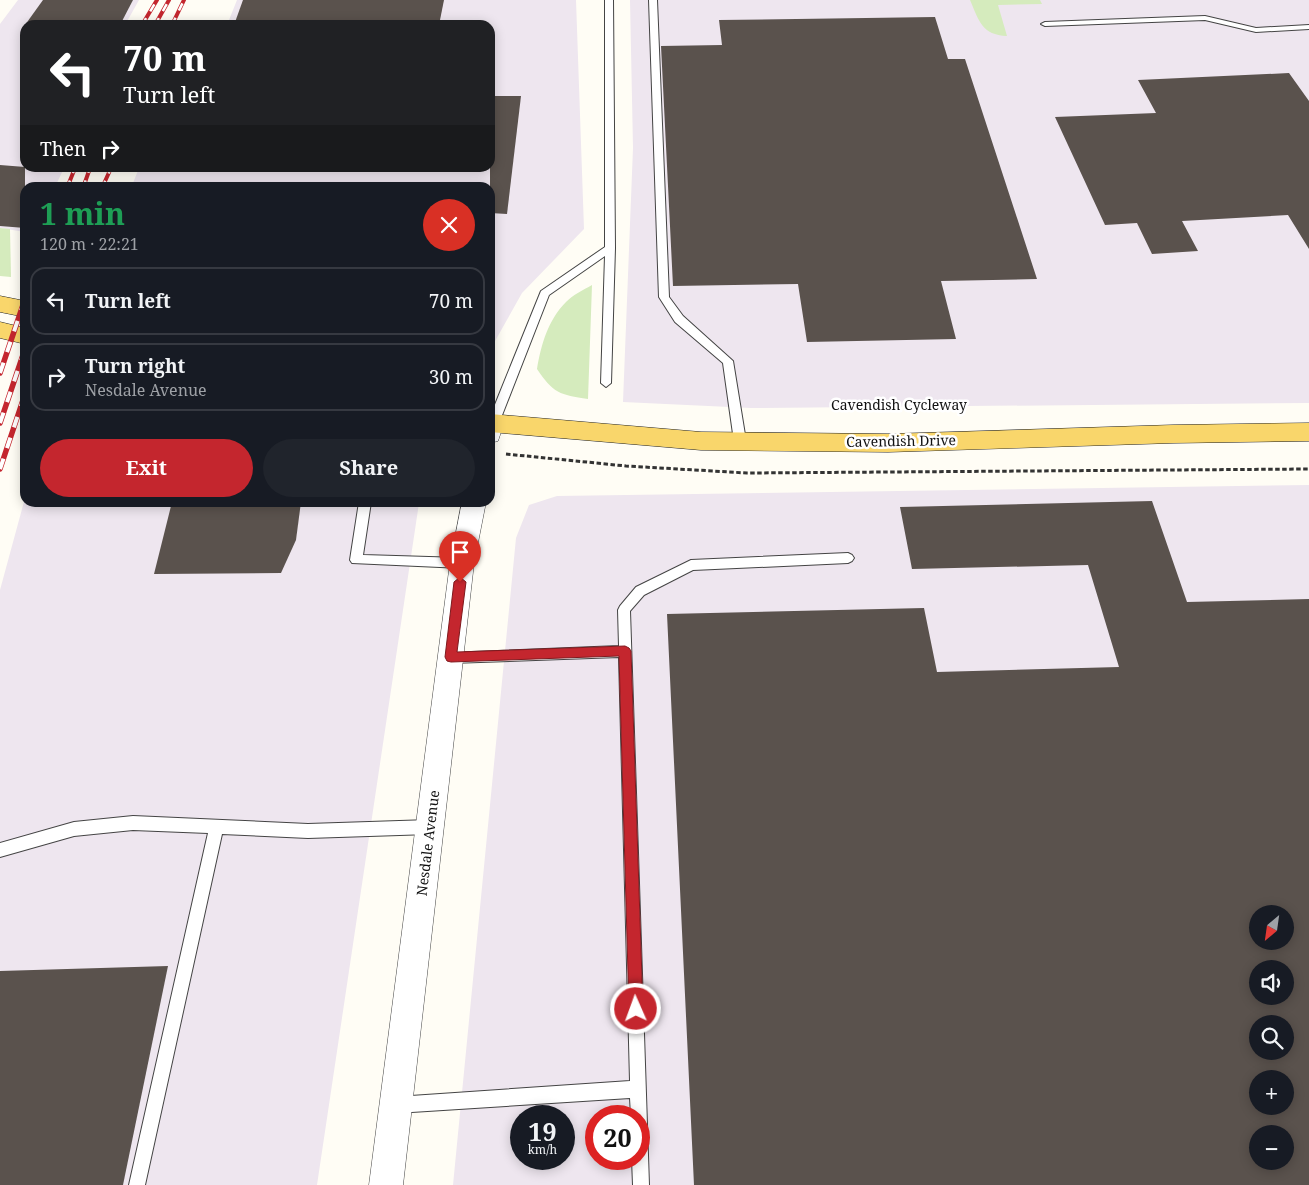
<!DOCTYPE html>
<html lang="en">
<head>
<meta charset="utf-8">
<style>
  :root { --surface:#171b24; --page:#20242c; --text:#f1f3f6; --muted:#9ea1a6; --line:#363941; --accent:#c4262e }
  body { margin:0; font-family:"Noto Serif",serif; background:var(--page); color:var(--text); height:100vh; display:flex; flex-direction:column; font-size:19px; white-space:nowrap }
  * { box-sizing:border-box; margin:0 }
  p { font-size:16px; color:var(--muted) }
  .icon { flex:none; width:28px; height:28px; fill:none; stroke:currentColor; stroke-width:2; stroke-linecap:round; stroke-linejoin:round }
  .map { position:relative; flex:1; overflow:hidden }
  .drawer { position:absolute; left:20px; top:182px; width:475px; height:325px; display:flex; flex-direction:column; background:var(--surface); border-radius:15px; box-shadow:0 2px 12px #0003 }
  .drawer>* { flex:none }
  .guide { position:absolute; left:20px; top:20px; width:475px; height:152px; border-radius:15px; box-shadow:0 2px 12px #0003; background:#202124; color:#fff; overflow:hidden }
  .needle { width:32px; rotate:209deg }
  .buttons { position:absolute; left:1249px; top:905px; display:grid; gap:10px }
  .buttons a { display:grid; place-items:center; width:45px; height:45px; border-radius:50%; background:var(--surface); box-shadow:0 2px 12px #0003; font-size:25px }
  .speed { position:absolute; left:510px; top:1105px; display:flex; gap:10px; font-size:25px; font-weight:700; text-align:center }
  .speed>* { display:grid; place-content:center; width:65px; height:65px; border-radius:50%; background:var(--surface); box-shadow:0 2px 12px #0003; line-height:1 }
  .speed small { font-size:12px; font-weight:400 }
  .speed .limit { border:8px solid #d22; background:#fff; color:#111 }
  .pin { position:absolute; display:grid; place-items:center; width:42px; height:42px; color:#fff; margin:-51px -21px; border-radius:50% 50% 50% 0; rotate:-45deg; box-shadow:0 0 5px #0007 }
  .pin .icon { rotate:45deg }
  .me { position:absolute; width:55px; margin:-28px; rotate:358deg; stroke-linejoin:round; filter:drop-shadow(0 0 4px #0008) }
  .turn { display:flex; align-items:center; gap:18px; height:105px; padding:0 20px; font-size:22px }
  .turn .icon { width:65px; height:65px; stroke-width:2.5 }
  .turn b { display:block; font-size:35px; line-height:42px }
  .then { display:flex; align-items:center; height:48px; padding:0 20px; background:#0003; gap:10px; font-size:19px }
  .round { display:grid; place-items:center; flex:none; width:52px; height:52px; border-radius:26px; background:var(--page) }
  .summary { display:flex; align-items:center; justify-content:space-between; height:85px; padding:0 20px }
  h1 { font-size:30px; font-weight:700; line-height:38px; color:#1e9e55 }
  .button { display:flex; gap:10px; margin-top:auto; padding:10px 20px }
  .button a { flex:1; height:58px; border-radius:30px; background:var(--accent); color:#fff; font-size:20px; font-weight:700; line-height:58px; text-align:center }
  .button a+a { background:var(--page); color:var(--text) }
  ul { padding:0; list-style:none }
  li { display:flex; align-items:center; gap:15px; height:68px; margin:0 10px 8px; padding:0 10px; border:2px solid var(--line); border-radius:15px }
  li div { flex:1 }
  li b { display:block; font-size:19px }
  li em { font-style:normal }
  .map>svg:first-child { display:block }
  .industrial { fill:#eee6ef; fill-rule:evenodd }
  .green { fill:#d5ebbd }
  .building { fill:#5a524d; fill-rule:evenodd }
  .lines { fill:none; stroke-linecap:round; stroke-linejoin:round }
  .lane-casing { stroke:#444; stroke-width:2 }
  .street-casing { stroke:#444; stroke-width:1 }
  .primary-casing { stroke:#222; stroke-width:1 }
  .path { stroke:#333; stroke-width:3; stroke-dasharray:4.5 2.5; stroke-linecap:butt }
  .lane { fill:#fff; fill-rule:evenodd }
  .street { fill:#fff; fill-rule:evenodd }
  .primary { fill:#f9d66b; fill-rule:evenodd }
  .rail-far1-casing { stroke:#c4262e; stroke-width:4 }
  .rail-casing { stroke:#c4262e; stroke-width:5.5 }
  .rail-far1 { stroke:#fff; stroke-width:2.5; stroke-dasharray:8; stroke-linecap:butt }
  .rail { stroke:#fff; stroke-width:4; stroke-dasharray:11; stroke-linecap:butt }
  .route { fill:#c4262e; stroke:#7f191e }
  .labels { text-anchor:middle; stroke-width:5; stroke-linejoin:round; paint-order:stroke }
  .street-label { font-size:14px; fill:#111; stroke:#fff }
</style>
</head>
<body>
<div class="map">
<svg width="1309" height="1185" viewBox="0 0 1309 1185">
  <rect width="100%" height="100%" fill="#fffdf5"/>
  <g class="industrial">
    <polygon points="18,0 139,0 125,25 25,25 25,168 64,168 55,187 25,188 25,232 0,228 0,24"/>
    <polygon points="237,0 576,0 584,229 522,293 490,350 490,188 131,188 139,168 490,168 490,25 227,25"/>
    <polygon points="630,0 1309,0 1309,403 751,408 623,402 633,148"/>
    <path d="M1309 485V1185H453L516 538 529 505 557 496ZM1258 914H1285V941H1258ZM1258 969H1285V996H1258ZM1258 1024H1285V1051H1258ZM1258 1079H1285V1106H1258ZM521 1116H564V1159H521ZM596 1116H639V1159H596ZM1258 1134H1285V1161H1258Z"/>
    <polygon points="25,498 25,502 419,503 317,1185 0,1185 0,590"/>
  </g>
  <g class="green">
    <path d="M970 0H1040L1042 4 998 5 1007 36C982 35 979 21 970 0Z"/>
    <polygon points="0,228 10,229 11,277 0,276"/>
    <path d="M592 285 588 399C560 395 553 393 537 369 541 345 548 320 566 302 573 295 583 290 592 285Z"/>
  </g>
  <g class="building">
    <polygon points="43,0 133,0 120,25 25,25"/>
    <polygon points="243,0 444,0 439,25 234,25"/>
    <polygon points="935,17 948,59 965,59 1037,279 941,281 956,339 807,342 798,284 673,286 661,46 722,45 719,20"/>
    <polygon points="1289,73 1309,101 1309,249 1288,215 1182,221 1198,251 1152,254 1137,223 1105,225 1055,117 1156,113 1138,80"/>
    <polygon points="490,96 521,96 507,214 490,213"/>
    <polygon points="0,165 25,167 25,228 0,226"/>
    <path d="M1152 501 1187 602 1309 599V1185H694L667 614 924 608 937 672 1119 667 1088 565 912 569 900 507ZM1258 914H1285V941H1258ZM1258 969H1285V996H1258ZM1258 1024H1285V1051H1258ZM1258 1079H1285V1106H1258ZM1258 1134H1285V1161H1258Z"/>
    <polygon points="172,502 301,502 296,540 281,573 154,574"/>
    <polygon points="168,966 123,1185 0,1185 0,971"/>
  </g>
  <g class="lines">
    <g class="lane-casing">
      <g id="lane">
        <polygon points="605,0 613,0 615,248 611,383 606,387 601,383 605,256 549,295 499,423 493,427 490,426 490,417 541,291 605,247"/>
        <polygon points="649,0 657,0 669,297 683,316 733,361 746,441 740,445 734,441 723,363 675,322 659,297"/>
        <polygon points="1205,16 1256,28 1309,25 1309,29 1256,32 1205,20 1045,26 1041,24 1045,22"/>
        <polygon points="359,502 371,502 363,555 462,558 466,560 468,563 466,566 462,568 352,563 350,560"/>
        <polygon points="848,553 852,555 854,558 852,561 848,563 693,570 644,595 630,611 649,1185 633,1185 632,1159 639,1159 639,1116 631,1116 630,1098 396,1113 390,1111 388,1105 390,1099 396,1097 630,1081 619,657 451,663 446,661 445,657 446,653 619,646 618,610 620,606 636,587 691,560"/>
        <polygon points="133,816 308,824 430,820 435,822 437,827 435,832 430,834 308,838 222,834 145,1185 129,1185 208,833 133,830 74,836 0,857 0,843 74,822"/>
      </g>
    </g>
    <g class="street-casing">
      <g id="street">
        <polygon points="493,415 501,417 504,423 498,441 490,443 490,416"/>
        <polygon points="462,502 486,502 474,563 403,1185 369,1185 450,563"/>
      </g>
    </g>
    <g class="primary-casing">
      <g id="primary">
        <polygon points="0,296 25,301 25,317 0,312"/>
        <polygon points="0,322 25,328 25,344 0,338"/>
        <polygon points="490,414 701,432 888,434 1173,425 1309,423 1309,441 1173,443 888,452 701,450 490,432"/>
      </g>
    </g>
    <polyline class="path" points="506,454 626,466 747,473 1309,469"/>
    <use href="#lane" class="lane"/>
    <use href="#street" class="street"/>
    <use href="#primary" class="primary"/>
    <g class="rail-far1-casing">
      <g id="rail-far1">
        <polyline points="142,25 157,0"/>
        <polyline points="155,25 169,0"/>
        <polyline points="172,25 184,0"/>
        <polyline points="67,188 75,168"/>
        <polyline points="83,188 90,168"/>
        <polyline points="102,188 111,168"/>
        <polyline points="23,304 25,298"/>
      </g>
    </g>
    <g class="rail-casing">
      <g id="rail">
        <polyline points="0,373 24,302"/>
        <polyline points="0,423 25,349"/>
        <polyline points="0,469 25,394"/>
      </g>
    </g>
    <use href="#rail-far1" class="rail-far1"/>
    <use href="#rail" class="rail"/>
  </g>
  <polygon class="route" points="460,577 466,582 457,652 625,646 629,648 631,651 643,1009 641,1014 636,1016 631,1014 629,1009 619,656 451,662 447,661 445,657 454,582"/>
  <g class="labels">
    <g class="street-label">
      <text x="899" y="410">Cavendish Cycleway</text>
      <text transform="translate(901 441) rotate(-1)" y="5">Cavendish Drive</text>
      <text transform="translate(428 843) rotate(-83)" y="5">Nesdale Avenue</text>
    </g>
  </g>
</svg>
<div class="buttons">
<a><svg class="needle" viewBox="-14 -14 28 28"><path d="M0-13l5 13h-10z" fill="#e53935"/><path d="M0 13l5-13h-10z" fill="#9ea1a6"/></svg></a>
<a><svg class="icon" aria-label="sound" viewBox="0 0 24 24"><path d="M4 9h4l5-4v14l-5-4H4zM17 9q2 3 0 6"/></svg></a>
<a><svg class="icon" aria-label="search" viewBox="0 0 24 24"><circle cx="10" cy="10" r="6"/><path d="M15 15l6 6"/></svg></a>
<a>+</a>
<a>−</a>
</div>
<div class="speed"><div>19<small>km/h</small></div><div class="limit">20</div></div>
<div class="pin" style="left:460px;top:582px;background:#d93025"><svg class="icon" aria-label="arrive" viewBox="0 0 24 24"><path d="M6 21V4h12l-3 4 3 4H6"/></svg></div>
<svg class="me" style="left:636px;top:1009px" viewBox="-20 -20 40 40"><circle r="17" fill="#c4262e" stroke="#fff" stroke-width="3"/><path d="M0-11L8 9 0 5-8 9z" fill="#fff"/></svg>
<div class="guide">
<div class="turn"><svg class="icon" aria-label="left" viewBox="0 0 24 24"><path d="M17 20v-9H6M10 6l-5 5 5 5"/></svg><div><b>70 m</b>Turn left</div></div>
<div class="then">Then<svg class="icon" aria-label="right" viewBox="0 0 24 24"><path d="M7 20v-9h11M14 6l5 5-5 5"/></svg></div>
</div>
<section class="drawer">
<div class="summary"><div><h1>1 min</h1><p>120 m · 22:21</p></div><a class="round" style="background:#d93025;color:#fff"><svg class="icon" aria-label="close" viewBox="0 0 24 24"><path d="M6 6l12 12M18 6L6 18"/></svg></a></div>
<ul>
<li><svg class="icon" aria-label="left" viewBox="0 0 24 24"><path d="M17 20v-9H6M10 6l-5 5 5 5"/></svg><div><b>Turn left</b></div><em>70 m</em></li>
<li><svg class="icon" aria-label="right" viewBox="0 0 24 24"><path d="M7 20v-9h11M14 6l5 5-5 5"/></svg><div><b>Turn right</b><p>Nesdale Avenue</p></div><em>30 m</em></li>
</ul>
<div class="button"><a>Exit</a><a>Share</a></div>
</section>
</div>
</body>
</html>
